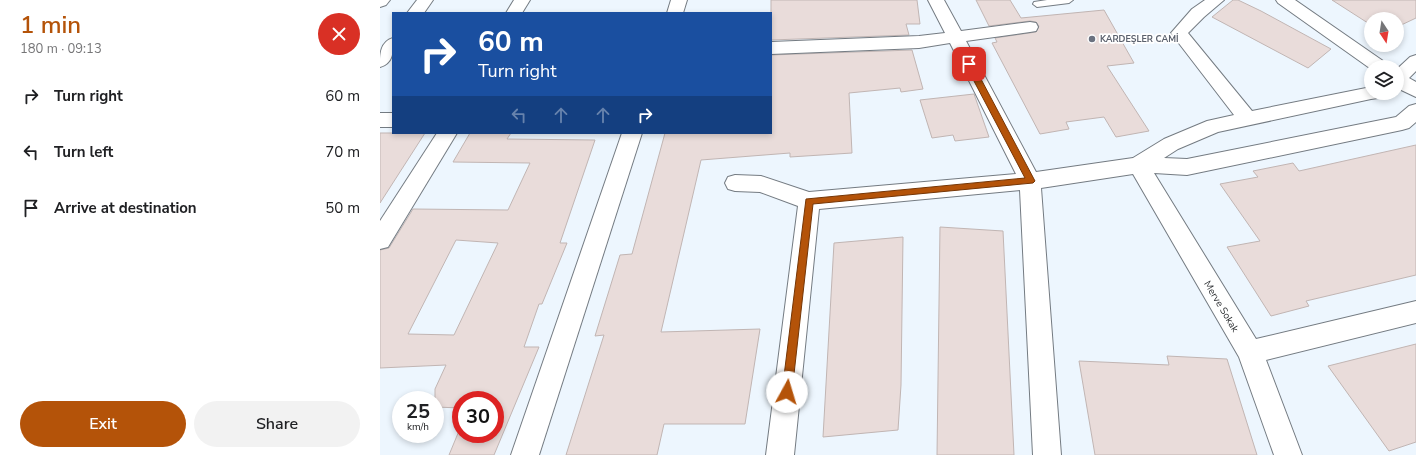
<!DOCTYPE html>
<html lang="en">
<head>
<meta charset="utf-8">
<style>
  :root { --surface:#fff; --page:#f2f2f2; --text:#202124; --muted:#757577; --accent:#b45309 }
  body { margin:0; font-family:"Nunito Sans",sans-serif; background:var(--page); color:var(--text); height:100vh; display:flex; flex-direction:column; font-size:15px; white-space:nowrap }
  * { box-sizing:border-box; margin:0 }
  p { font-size:13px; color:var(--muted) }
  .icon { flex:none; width:22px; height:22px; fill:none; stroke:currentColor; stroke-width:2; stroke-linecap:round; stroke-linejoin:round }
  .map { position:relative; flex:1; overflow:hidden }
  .side { display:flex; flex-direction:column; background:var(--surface); width:380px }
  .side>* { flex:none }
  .hud { position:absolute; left:12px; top:12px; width:380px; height:122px; border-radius:0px; box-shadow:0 2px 6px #0003; background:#1a4fa0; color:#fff; overflow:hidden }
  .needle { width:26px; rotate:168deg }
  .buttons { position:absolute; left:984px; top:12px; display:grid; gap:8px }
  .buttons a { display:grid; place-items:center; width:40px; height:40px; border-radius:50%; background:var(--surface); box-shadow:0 2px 6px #0003; font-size:20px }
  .speed { position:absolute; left:12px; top:391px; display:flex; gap:8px; font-size:20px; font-weight:700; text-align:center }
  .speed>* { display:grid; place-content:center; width:52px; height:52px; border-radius:50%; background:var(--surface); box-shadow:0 2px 6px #0003; line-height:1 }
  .speed small { font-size:10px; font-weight:400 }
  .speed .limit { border:6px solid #d22; background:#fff; color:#111 }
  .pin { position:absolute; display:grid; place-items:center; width:34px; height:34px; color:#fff; margin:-17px; border-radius:8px; box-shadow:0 2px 6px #0006 }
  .me { position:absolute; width:44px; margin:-22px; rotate:6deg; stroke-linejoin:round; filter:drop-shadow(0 0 3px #0008) }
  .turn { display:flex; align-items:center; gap:14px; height:84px; padding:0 20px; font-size:18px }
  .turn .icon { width:52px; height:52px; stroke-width:2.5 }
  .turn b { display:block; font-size:28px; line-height:34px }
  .lanes { display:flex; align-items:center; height:38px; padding:0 20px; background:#0003; justify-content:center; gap:20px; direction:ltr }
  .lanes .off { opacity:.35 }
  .round { display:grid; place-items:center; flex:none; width:42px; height:42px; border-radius:21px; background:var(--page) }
  .headline { display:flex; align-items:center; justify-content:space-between; height:68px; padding:0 20px }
  h1 { font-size:24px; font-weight:600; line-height:30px; color:var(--accent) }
  .primary-button { display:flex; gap:8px; margin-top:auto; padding:8px 20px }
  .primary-button a { flex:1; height:46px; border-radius:24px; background:var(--accent); color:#fff; font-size:16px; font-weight:600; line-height:46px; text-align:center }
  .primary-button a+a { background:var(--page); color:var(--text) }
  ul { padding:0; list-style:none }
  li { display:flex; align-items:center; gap:12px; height:56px; padding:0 20px }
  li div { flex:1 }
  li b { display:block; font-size:15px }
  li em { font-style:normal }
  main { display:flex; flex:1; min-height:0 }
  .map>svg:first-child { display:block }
  .building { fill:#e9dcda; stroke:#c1b5b3; fill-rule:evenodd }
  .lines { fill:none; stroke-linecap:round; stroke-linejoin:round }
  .lane-casing { stroke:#747b82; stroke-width:2 }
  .street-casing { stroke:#747b82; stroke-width:2 }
  .highway-casing { stroke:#747b82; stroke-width:2 }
  .lane { fill:#fff; fill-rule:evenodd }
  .street { fill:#fff; fill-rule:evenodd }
  .highway { fill:#fff; fill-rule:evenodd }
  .route { fill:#b45309; stroke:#753606 }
  .worship-dot { fill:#6b7280; stroke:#fff; stroke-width:1.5 }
  .labels { text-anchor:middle; stroke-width:3.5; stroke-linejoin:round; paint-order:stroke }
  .far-worship-label { font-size:9px; font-weight:bold; fill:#5b616d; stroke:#fff; text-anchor:start }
  .street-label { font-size:10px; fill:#2a2d30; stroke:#fff }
</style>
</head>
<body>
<main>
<section class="side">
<div class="headline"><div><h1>1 min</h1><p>180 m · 09:13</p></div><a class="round" style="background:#d93025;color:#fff"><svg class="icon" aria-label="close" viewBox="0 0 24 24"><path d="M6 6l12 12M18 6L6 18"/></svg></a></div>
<ul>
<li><svg class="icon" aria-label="right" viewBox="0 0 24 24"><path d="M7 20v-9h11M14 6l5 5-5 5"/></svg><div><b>Turn right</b></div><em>60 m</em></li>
<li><svg class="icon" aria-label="left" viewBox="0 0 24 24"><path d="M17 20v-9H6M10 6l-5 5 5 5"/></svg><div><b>Turn left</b></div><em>70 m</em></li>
<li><svg class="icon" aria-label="arrive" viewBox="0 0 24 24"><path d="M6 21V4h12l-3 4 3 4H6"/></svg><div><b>Arrive at destination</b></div><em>50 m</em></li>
</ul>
<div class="primary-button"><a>Exit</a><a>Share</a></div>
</section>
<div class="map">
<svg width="1036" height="455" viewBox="0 0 1036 455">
  <rect width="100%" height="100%" fill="#edf6fe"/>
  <g class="building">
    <polygon points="391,0 537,0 540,24 526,24 529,35 391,40"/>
    <polygon points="596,0 630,0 641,18 724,10 754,63 727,66 769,131 736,137 724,117 686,122 689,129 660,134 612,43 617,42 615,38 656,32 659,26 656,22 650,21 609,26"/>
    <polygon points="853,0 858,0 881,11 951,49 928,68 832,17"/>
    <polygon points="952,0 1036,0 1036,18 1017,27 1017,19 991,19 991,25"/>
    <polygon points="532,50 543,89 521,92 520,88 469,93 472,153 410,157 410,153 321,160 281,332 380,329 365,424 284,424 277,455 186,455 224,335 215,336 240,255 252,254 285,133 391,133 391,55"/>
    <polygon points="594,94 609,137 575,141 573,135 552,138 540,100"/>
    <polygon points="0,133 45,133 0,203"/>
    <path d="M90 133H131L127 139 215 140 180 243H187L162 304H159L144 347H159L114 455H69L81 426V434H115V400H81V408L55 407V389L66 365 0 368V250L9 248 33 209 128 210 150 163 73 162ZM76 240 118 243 74 335 28 334Z"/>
    <polygon points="1036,145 1036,275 926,301 929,306 891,316 847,247 880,241 840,184 878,177 873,171 913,163 919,171"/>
    <polygon points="560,227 623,231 634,455 557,455"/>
    <polygon points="523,237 521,385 518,430 443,437 454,243"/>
    <polygon points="1036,344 1036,442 1009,451 948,366"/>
    <polygon points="787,356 847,359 877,455 715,455 699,361 789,365"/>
  </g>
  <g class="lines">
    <g class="lane-casing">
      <polygon id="lane" points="667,0 693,0 689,3 657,7 653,4 654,2"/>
    </g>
    <g class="street-casing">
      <g id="street">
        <polygon points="134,0 150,0 142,13 126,13"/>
        <polygon points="291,0 307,0 303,13 287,13"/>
        <polygon points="548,0 564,0 581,31 650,22 656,23 658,27 656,31 650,32 586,41 656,172 753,158 784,139 827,121 854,115 791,33 812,9 825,0 844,0 824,17 808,33 872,111 991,87 991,93 1000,93 998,98 991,99 838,132 798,149 784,158 807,159 1016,117 1029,106 1036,104 1036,122 1029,128 1022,130 807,175 774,173 876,339 1036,301 1036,323 886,360 922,455 894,455 859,357 753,174 661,188 681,455 653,455 640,190 439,209 414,455 386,455 418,206 380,192 355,191 348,189 345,183 348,177 355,175 381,176 429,192 636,174 570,43 539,48 391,54 391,42 539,36 565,33"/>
        <polygon points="896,0 915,0 1006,63 1009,67 991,67 991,69 898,3"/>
        <polygon points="1036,55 1036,71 1029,78 1036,82 1036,97 1017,88 1017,69 1030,57"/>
        <rect x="0" y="113" width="13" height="14"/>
        <polygon points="57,133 77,133 8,247 0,249 0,221"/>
        <polygon points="242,133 262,133 159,455 131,455"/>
      </g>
    </g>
    <g class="highway-casing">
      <g id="highway">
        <polygon points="0,0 10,0 6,5 0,7"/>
        <polygon points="37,0 53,0 44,13 27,13"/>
        <path d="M13 38C13 51 14 63 0 67 0 54 0 42 13 38Z"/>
      </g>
    </g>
    <use href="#lane" class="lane"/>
    <use href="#street" class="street"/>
    <use href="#highway" class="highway"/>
  </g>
  <polygon class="route" points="589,61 593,64 655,181 653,183 433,204 412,392 411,395 407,397 403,395 402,392 426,199 645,178 585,64"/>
  <circle class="worship-dot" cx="712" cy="39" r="4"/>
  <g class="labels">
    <g class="far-worship-label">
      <text x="720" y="42">KARDEŞLER CAMİ</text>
    </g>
    <g class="street-label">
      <text transform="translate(842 306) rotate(59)" y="4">Merve Sokak</text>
    </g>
  </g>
</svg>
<div class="buttons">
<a><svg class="needle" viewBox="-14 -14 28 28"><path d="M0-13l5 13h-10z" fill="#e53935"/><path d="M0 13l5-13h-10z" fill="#757577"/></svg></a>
<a><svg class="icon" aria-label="layers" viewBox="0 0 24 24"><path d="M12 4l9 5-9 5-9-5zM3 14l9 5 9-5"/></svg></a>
</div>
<div class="speed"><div>25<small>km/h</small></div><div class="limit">30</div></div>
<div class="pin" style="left:589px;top:64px;background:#d93025"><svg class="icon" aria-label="arrive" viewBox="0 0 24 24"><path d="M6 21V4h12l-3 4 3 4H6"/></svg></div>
<svg class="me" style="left:407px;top:392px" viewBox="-20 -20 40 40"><circle r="19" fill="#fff"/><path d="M0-13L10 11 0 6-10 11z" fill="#b45309"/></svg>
<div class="hud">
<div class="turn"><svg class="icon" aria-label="right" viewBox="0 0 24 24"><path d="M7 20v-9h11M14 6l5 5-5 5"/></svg><div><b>60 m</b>Turn right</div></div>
<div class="lanes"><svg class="icon off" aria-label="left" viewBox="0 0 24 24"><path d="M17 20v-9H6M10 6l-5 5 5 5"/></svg><svg class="icon off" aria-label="ahead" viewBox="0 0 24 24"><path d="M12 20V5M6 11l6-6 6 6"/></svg><svg class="icon off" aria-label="ahead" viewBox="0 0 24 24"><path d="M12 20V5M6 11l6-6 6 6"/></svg><svg class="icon" aria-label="right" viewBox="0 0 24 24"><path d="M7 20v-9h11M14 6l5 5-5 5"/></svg></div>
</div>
</div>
</main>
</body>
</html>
